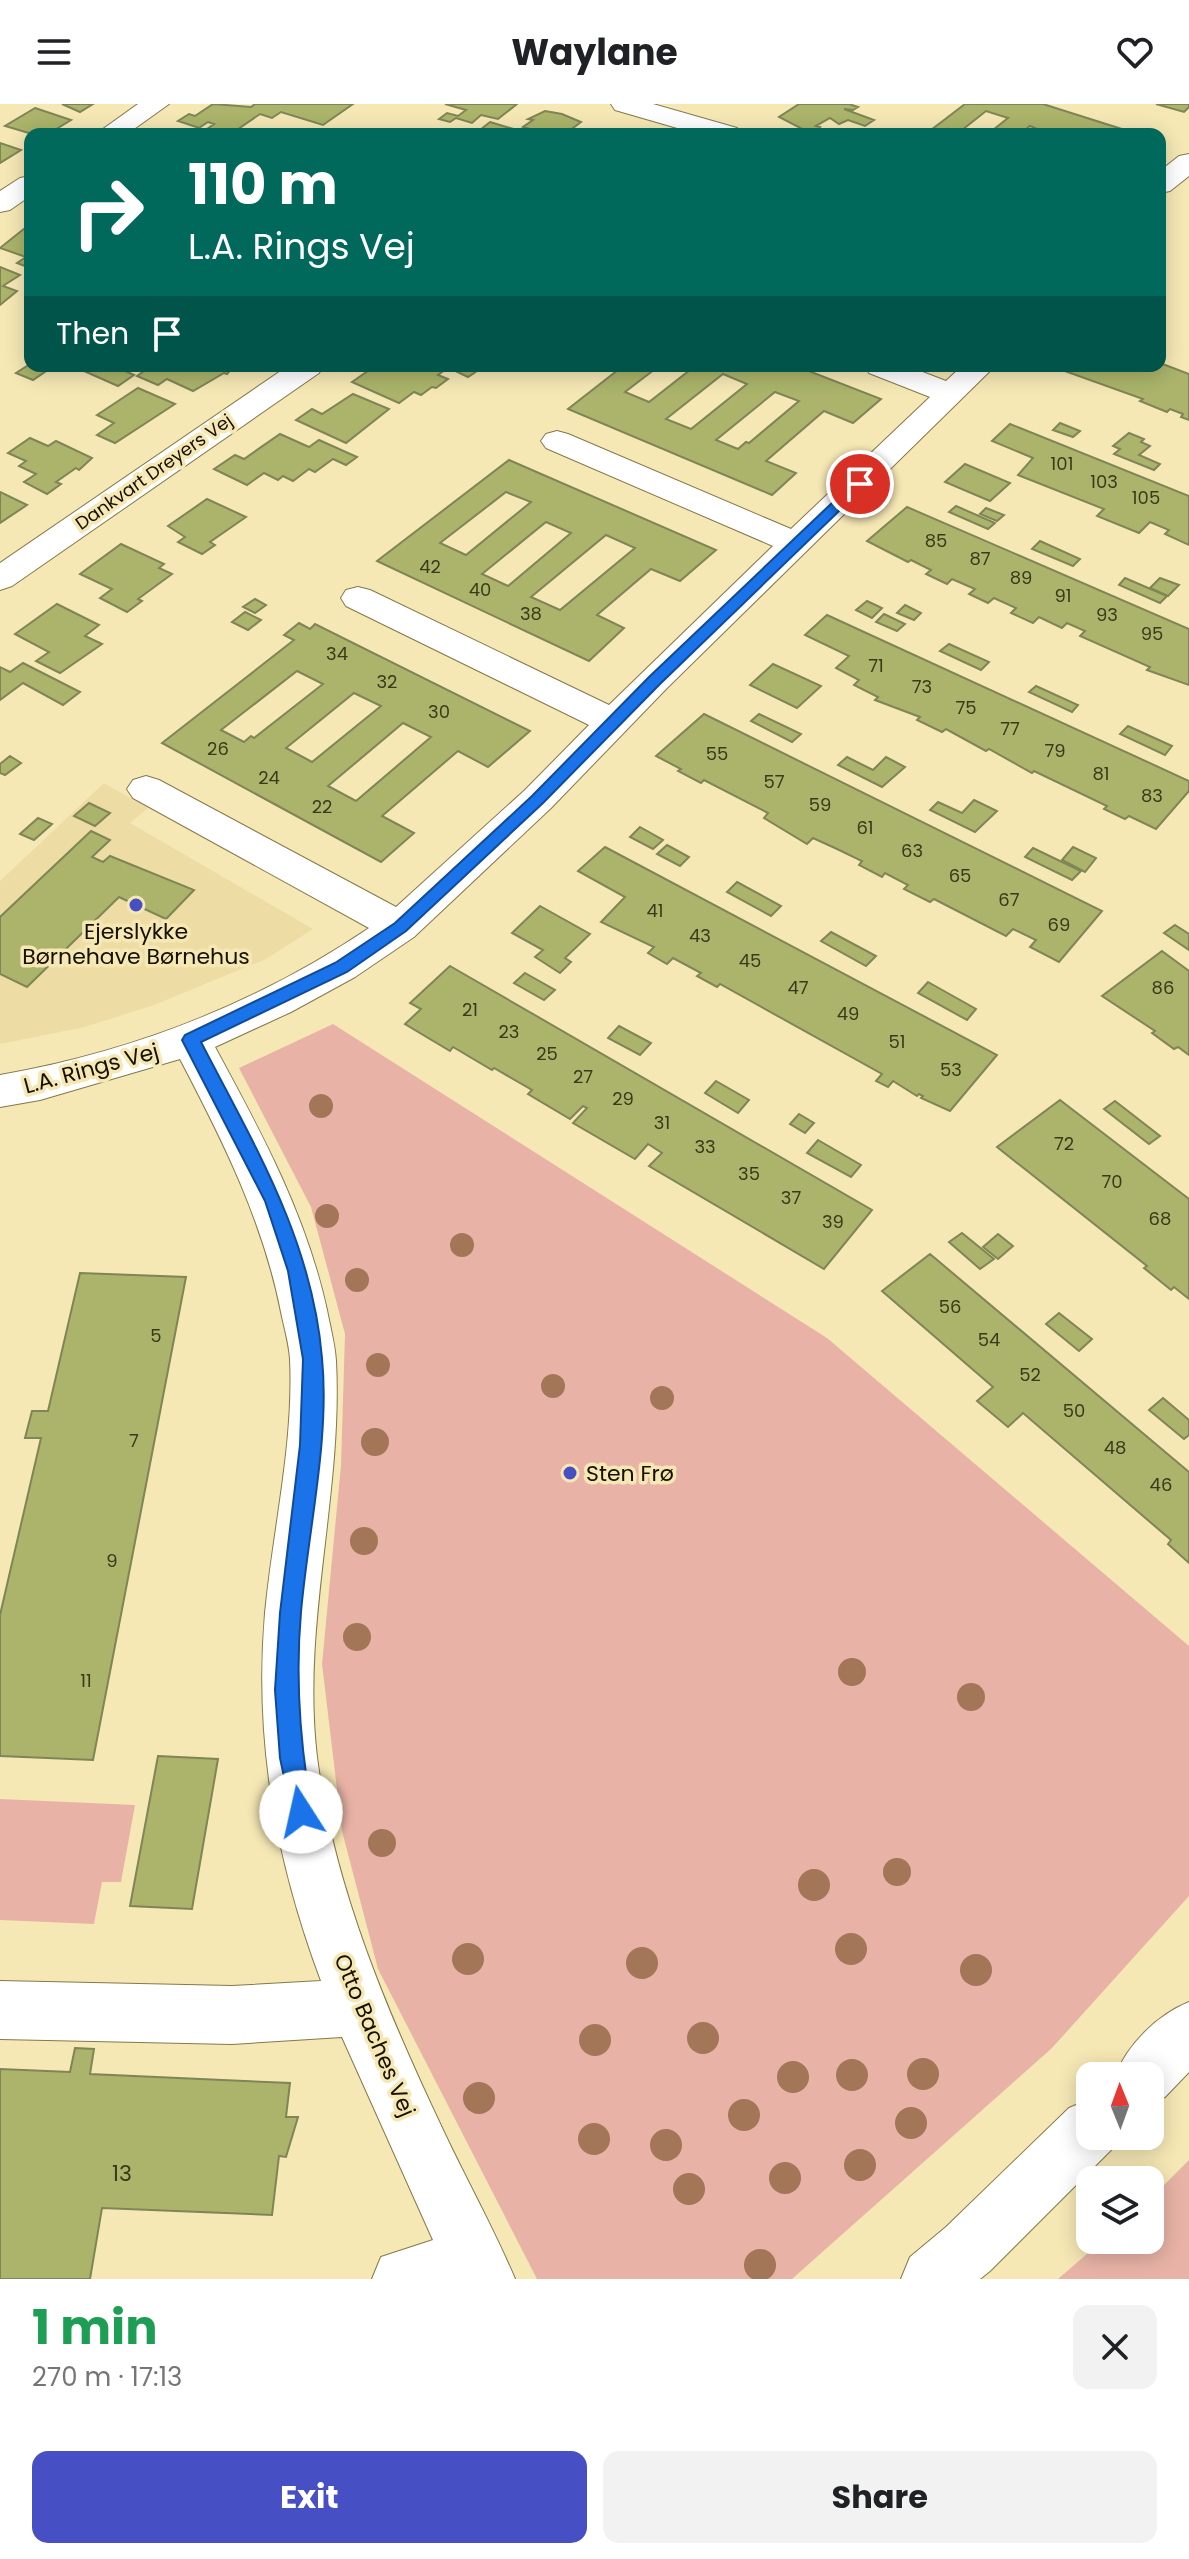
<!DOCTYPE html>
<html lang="en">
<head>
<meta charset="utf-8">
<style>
  :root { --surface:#fff; --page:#f2f2f2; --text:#202124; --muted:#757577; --accent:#464fc4 }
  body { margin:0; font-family:Poppins,sans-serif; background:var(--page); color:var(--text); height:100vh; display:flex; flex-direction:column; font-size:30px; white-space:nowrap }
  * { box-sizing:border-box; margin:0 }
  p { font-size:26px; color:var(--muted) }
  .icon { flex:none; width:44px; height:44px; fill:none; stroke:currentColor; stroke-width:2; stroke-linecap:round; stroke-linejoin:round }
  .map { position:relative; height:2175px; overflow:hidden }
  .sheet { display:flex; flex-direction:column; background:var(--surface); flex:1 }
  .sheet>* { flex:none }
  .guide { position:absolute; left:24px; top:24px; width:1142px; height:244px; border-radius:16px; box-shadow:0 4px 20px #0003; background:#00695c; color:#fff; overflow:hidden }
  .needle { width:52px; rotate:359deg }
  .controls { position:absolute; left:1076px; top:1958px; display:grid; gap:16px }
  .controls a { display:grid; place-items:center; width:88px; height:88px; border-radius:16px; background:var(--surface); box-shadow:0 4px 20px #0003; font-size:40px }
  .pin { position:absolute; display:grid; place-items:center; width:68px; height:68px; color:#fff; margin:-34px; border:4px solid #fff; border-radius:50%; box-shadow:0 2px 8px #0007 }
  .me { position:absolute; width:88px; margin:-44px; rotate:350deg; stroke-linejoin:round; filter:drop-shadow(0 0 6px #0008) }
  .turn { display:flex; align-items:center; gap:28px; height:168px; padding:0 32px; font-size:36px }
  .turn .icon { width:104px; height:104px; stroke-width:2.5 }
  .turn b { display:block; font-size:56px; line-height:68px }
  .then { display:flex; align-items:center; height:76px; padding:0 32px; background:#0003; gap:16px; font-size:30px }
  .round { display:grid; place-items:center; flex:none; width:84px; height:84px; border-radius:16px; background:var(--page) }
  .overview { display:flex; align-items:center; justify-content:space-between; height:136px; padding:0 32px }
  h1 { font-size:48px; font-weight:700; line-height:60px; color:#1e9e55 }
  .action { display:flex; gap:16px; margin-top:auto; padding:16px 32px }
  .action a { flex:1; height:92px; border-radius:16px; background:var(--accent); color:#fff; font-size:32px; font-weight:700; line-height:92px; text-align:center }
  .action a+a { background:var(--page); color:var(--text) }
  header { display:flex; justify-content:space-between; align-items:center; height:104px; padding:0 32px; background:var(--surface); font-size:36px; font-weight:700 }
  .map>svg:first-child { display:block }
  .built { fill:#eddca3 }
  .green { fill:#e8b3a6 }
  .building { fill:#abb46a; stroke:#7f8556; stroke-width:2; fill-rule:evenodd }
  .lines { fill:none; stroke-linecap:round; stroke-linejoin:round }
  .minor-casing { stroke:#857849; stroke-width:2 }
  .minor { fill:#fff; fill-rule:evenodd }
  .tree { fill:#a27656 }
  .route { fill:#1a73e8; stroke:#114b97; stroke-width:2 }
  .poi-dot { fill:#464fc4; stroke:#f6e8b5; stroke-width:3 }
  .labels { text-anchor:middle; stroke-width:7; stroke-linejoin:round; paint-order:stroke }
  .number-label { font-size:18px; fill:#3b391b }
  .far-street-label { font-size:18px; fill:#161001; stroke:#f6e8b5 }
  .poi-label { font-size:22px; fill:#161001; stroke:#f6e8b5 }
  .street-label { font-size:22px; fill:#161001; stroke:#f6e8b5 }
  .near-number-label { font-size:22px; fill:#3b391b }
</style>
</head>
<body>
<header><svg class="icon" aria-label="menu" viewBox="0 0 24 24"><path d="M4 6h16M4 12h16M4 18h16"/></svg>Waylane<svg class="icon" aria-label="heart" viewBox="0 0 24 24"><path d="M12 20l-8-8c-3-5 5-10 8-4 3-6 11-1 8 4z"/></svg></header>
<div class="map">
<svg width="1189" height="2175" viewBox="0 0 1189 2175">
  <rect width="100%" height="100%" fill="#f6e8b5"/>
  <polygon class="built" points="104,679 148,704 130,719 313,825 266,855 154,901 85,923 0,940 0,777"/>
  <g class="green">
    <polygon points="333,920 827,1234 1189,1542 1189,1792 1052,1944 792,2175 537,2175 378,1865 342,1727 322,1560 341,1361 345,1230 311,1103 239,964"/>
    <polygon points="0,1695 135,1701 121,1778 102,1778 94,1820 0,1816"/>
    <polygon points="1189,2056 1189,2175 1058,2175 1103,2136 1150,2136 1150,2095"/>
  </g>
  <g class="building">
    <polygon points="62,0 93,0 80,8"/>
    <polygon points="213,0 251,3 255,0 353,0 323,21 281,8 272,14 260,10 231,30 207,25 214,20 208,18 199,24 178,17 189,10 195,12"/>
    <polygon points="445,0 517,0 498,15 481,11 472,19 456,14 450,18 439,15 447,9 458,12 466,6"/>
    <polygon points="799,0 849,0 858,3 853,6 844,5 874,16 865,22 848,16 839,20 830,14 816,22 820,23 817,26 808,28 779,13"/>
    <polygon points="965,0 1043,0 1125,26 1121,30 1028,30 1035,24 1030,22 1020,30 988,30 1008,14 986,7 957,30 913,30 918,26 927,29"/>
    <polygon points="1156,0 1189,0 1189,3 1184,8"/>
    <polygon points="35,4 71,16 48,30 32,30 5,22"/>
    <polygon points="545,7 562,10 581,18 565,30 546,30 523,23 533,16 528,15"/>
    <polygon points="490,18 520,27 516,30 475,30"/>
    <polygon points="0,39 21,46 0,59"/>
    <polygon points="30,120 30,164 17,159 26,153 0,144"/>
    <polygon points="0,163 20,171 3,182 17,187 0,201"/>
    <polygon points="1160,259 1189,270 1189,316 1181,313 1183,310 1170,305 1167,308 1140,297 1143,295 1059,265 1063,262 1160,262"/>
    <polygon points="30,260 30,262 52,263 33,276 16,269"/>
    <polygon points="114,262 134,271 118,282 75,263"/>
    <polygon points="151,262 234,262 227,270 224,269 193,287 167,275 158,281 137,272"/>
    <polygon points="375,262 450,262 438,271 448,275 436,284 432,283 421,291 414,288 399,299 352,278"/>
    <polygon points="456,262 470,262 477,267 468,273 451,265"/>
    <path d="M623 262H659L625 288 649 298 695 262H796L881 295 853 319 824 307 766 357 796 369 772 391 568 305ZM723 270 747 280 691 325 666 315ZM775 288 799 297 749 339 746 338 738 345 716 336Z"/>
    <polygon points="138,284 175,300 115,339 97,331 114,319 97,311"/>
    <polygon points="353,290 389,305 346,339 296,316 312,305 322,310"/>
    <polygon points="1060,319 1080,327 1073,333 1053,326"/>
    <polygon points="1010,320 1189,392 1189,441 1165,430 1169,426 1150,418 1139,429 1097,412 1104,405 1018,371 1033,354 992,337"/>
    <polygon points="1129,329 1144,335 1141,338 1150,342 1139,351 1160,360 1154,366 1114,350 1120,345 1113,342"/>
    <polygon points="280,330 309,343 319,336 357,353 346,361 333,355 315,368 309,365 293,377 283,372 278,376 264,369 247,381 214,365 235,351 244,355"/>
    <polygon points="30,334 48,342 56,337 92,354 79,366 76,364 56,378 61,380 47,390 24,378 36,370 19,362 26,357 8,349"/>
    <path d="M509 356 716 446 680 477 651 465 597 511 624 524 589 557 377 457ZM506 388 531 398 466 451 440 439ZM546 418 571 429 508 482 482 470ZM606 431 635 444 560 506 531 493Z"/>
    <polygon points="965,360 1010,379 990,397 945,378"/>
    <polygon points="0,388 27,401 0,419"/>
    <polygon points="207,395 246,413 210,438 215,441 202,450 178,438 185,433 168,422"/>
    <polygon points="956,402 995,419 988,425 949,408"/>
    <polygon points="907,403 1189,525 1189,581 1147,566 1150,563 1080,532 1085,527 1067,519 1062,524 1039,513 1033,519 1011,509 1016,504 994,494 988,499 969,490 975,485 952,475 947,480 926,470 931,466 911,456 908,458 867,437"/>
    <polygon points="986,404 1004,411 997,417 980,410"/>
    <polygon points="1040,437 1080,455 1073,462 1032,445"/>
    <polygon points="121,440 164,460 159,464 172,470 138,495 142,497 127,508 100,494 112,485 80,470"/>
    <polygon points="1125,474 1167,492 1160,499 1119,481"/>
    <polygon points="1160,474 1179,481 1168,492 1150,484"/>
    <polygon points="255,495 266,501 255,509 243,503"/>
    <polygon points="867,497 882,504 872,514 856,506"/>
    <polygon points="57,500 99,521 85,532 102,540 60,569 36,557 49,548 15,530"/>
    <polygon points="905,501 921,509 914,516 897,509"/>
    <polygon points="245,508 261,516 248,526 232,518"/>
    <polygon points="884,510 905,520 897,527 876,518"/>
    <polygon points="827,511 1189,677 1189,687 1156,725 1129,712 1125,715 1104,705 1107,702 1034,667 1032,669 989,645 986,647 946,625 942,628 917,616 920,613 875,596 878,593 854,581 859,576 836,564 849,552 805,531"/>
    <path d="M299 519 310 525 315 520 530 627 488 663 458 647 382 712 414 729 381 758 162 639 294 536 284 531ZM297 567 323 580 254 634 251 632 244 638 221 626ZM354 589 381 602 312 658 286 644ZM403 619 431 633 356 697 328 682Z"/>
    <polygon points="949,540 989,558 981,566 940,547"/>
    <polygon points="23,559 80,588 63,601 23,579 0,596 0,563 10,568"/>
    <polygon points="773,560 821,582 797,604 750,581"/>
    <polygon points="1036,582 1078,601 1072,608 1029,588"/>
    <polygon points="704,610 1102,807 1059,858 1030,843 1036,836 1013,825 1006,832 934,795 930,798 904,785 908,781 885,769 882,773 859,761 862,757 837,745 813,734 807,740 764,714 768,709 704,676 701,679 678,667 681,665 656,652"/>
    <polygon points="759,610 801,630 792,638 751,617"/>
    <polygon points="1128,622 1172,642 1165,651 1120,630"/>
    <polygon points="10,652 21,659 5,671 0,669 0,660"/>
    <polygon points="847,653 873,666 886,653 905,663 882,683 838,661"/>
    <polygon points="974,696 997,707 975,728 930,706 938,698 962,709"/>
    <polygon points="89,699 110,709 95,722 74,712"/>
    <polygon points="38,714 52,720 34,736 20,730"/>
    <polygon points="640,723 663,736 653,745 630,733"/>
    <polygon points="91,727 110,736 92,753 103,758 110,752 194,786 166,815 119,793 27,883 0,870 0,813"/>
    <polygon points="667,741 689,753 680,762 657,750"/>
    <polygon points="605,743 997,951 950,1007 921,994 923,992 919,990 917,992 893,977 888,983 876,977 882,970 720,880 717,883 697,872 701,869 673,854 667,860 648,849 654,843 601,818 625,793 578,767"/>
    <polygon points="1073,743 1096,754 1085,768 1062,756"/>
    <polygon points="1033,744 1081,767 1072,776 1025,753"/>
    <polygon points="737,778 781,802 771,812 727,788"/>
    <polygon points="540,802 590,830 565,854 571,858 560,869 535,853 543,846 512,829"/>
    <polygon points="1175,821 1189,830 1189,846 1164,829"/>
    <polygon points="831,828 876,852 866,862 821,837"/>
    <polygon points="1162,847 1189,867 1189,951 1178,943 1174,945 1152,929 1155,927 1102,892"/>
    <polygon points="450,862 872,1106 824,1165 649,1062 662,1049 648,1040 635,1055 573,1019 587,1004 583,1002 570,1015 528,990 532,986 494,964 492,966 453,943 450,947 405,920 421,905 410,899"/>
    <polygon points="525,869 555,886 544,896 514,879"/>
    <polygon points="928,878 976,905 967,916 918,889"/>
    <polygon points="619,922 651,939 640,951 608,934"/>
    <polygon points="716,977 749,996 738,1009 705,989"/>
    <polygon points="1060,996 1189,1095 1189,1195 1174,1183 1171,1186 1144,1164 1147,1162 997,1043"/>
    <polygon points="1115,997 1160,1032 1149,1040 1104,1005"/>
    <polygon points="799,1010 814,1019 805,1029 790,1020"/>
    <polygon points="818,1036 861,1061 851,1073 807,1049"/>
    <polygon points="962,1129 994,1155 980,1165 949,1138"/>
    <polygon points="998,1130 1013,1142 998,1155 983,1143"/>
    <polygon points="930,1150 1189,1368 1189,1459 1168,1440 1171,1436 1023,1309 1008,1323 977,1297 993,1283 882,1187"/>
    <polygon points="80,1169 186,1173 93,1656 0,1652 0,1511 41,1334 25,1334 32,1307 48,1307"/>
    <polygon points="1059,1209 1092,1235 1079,1247 1046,1220"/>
    <polygon points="1163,1294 1189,1316 1189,1331 1184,1335 1149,1306"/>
    <polygon points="158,1652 218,1655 192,1805 130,1802"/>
    <polygon points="75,1944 94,1945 90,1970 290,1979 286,2013 298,2013 286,2053 279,2052 272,2111 102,2104 90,2175 0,2175 0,1965 70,1968"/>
  </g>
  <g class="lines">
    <g class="minor-casing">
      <g id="minor">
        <polygon points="138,0 169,0 127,30 96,30"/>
        <polygon points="611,0 653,0 737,24 740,30 698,30 615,6"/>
        <polygon points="1189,50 1189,72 1170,87 1160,89 1160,67 1179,52"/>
        <polygon points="30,72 30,92 10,106 0,108 0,87 20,74"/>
        <polygon points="288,262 323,262 319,269 12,482 0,486 0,459"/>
        <path d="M865 262H907L946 277 962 262H995L667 584 551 704 414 833 355 873 291 908 215 943C261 1028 306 1110 327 1206 330 1222 335 1240 336 1257 343 1390 301 1520 317 1653 334 1784 388 1910 444 2028 467 2077 494 2125 515 2175H372L381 2153 433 2136 342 1933 232 1940 0 1935V1877L232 1882 321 1877C276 1756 254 1638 265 1509 273 1425 294 1340 290 1255 289 1239 284 1223 281 1208 263 1117 223 1037 180 955L40 996 0 1003V971C132 948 258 899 369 824L133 694 127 685 133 676 146 672 159 676 396 803 525 686 589 621 346 502 341 494 346 486 358 483 370 486 609 601 773 442 546 344 541 337 546 330 557 327 568 330 791 425 930 293 869 269Z"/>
        <path d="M1189 1898V1968L1165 1993 1150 1999V1972H1115C1128 1940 1157 1911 1189 1898Z"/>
        <polygon points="1090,1995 1090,2032 1117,2032 1111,2046 990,2167 980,2175 901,2175 910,2153 946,2123 1069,2004"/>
      </g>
    </g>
    <use href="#minor" class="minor"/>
  </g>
  <g class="tree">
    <circle cx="321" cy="1002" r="12"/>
    <circle cx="327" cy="1112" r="12"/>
    <circle cx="462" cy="1141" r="12"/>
    <circle cx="357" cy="1176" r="12"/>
    <circle cx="378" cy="1261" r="12"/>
    <circle cx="553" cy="1282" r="12"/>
    <circle cx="662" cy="1294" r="12"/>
    <circle cx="375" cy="1338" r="14"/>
    <circle cx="364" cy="1437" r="14"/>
    <circle cx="357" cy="1533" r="14"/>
    <circle cx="852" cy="1568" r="14"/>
    <circle cx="971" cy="1593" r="14"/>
    <circle cx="382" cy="1739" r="14"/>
    <circle cx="897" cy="1768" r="14"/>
    <circle cx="814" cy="1781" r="16"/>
    <circle cx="851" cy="1845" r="16"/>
    <circle cx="468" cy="1855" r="16"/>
    <circle cx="642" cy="1859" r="16"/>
    <circle cx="976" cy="1866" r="16"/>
    <circle cx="703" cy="1934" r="16"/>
    <circle cx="595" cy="1936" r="16"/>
    <circle cx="923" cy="1970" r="16"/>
    <circle cx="852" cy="1971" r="16"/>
    <circle cx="793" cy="1973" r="16"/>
    <circle cx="479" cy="1994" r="16"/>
    <circle cx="744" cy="2011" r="16"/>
    <circle cx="911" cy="2019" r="16"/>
    <circle cx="594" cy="2035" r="16"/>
    <circle cx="666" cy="2041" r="16"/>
    <circle cx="860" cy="2061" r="16"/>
    <circle cx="785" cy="2074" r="16"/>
    <circle cx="689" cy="2085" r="16"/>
    <circle cx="760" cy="2161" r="16"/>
  </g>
  <path class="route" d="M855 377 867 380 660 580 543 699 406 827 347 868 201 938C254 1041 312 1135 322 1254 330 1335 308 1427 301 1508 295 1576 300 1641 312 1708L309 1715 301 1719 293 1715 280 1654 275 1586 280 1509 300 1341 303 1255 288 1167 265 1097 182 936 185 931 335 859 395 819 532 692 649 573Z"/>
  <g class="poi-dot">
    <circle cx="136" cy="801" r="8"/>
    <circle cx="570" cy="1369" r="8"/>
  </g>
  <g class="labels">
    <g class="number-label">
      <text x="1062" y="366">101</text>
      <text x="1104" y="384">103</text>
      <text x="1146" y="400">105</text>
      <text x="936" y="443">85</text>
      <text x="980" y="461">87</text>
      <text x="430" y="469">42</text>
      <text x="1021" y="480">89</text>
      <text x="480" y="492">40</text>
      <text x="1063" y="498">91</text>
      <text x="531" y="516">38</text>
      <text x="1107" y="517">93</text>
      <text x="1152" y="536">95</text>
      <text x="337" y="556">34</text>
      <text x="876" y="568">71</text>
      <text x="387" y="584">32</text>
      <text x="922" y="589">73</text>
      <text x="966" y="610">75</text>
      <text x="439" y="614">30</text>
      <text x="1010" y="631">77</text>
      <text x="218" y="651">26</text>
      <text x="1055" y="653">79</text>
      <text x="717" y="656">55</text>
      <text x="1101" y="676">81</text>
      <text x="269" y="680">24</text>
      <text x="774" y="684">57</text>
      <text x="1152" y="698">83</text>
      <text x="820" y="707">59</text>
      <text x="322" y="709">22</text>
      <text x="865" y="730">61</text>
      <text x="912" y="753">63</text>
      <text x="960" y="778">65</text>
      <text x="1009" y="802">67</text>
      <text x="655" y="813">41</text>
      <text x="1059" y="827">69</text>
      <text x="700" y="838">43</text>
      <text x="750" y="863">45</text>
      <text x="798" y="890">47</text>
      <text x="1163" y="890">86</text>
      <text x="470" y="912">21</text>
      <text x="848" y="916">49</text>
      <text x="509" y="934">23</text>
      <text x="897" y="944">51</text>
      <text x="547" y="956">25</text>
      <text x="951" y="972">53</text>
      <text x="583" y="979">27</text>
      <text x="623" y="1001">29</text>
      <text x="662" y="1025">31</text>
      <text x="1064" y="1046">72</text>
      <text x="705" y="1049">33</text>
      <text x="749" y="1076">35</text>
      <text x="1112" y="1084">70</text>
      <text x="791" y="1100">37</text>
      <text x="1160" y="1121">68</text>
      <text x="833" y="1124">39</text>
      <text x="950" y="1209">56</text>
      <text x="156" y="1238">5</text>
      <text x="989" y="1242">54</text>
      <text x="1030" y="1277">52</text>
      <text x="1074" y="1313">50</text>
      <text x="134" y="1343">7</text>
      <text x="1115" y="1350">48</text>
      <text x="1161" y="1387">46</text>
      <text x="112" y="1463">9</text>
      <text x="86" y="1583">11</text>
    </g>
    <g class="far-street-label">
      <text transform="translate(154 368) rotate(-35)" y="6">Dankvart Dreyers Vej</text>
    </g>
    <g class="poi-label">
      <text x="136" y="835">Ejerslykke<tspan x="136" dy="25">Børnehave Børnehus</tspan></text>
      <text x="586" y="1377" text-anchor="start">Sten Frø</text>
    </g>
    <g class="street-label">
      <text transform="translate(91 964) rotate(-15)" y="8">L.A. Rings Vej</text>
      <text transform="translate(375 1931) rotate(67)" y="8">Otto Baches Vej</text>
    </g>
    <g class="near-number-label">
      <text x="122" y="2077">13</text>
    </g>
  </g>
</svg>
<div class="controls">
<a><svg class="needle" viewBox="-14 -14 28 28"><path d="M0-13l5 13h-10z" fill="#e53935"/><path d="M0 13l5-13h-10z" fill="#757577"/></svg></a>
<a><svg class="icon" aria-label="layers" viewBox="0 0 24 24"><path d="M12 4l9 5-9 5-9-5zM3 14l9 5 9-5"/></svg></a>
</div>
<div class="pin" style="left:860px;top:380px;background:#d93025"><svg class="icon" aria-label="arrive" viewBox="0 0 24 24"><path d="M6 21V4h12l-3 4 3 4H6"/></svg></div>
<svg class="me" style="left:301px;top:1708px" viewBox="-20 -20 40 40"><circle r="19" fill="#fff"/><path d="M0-13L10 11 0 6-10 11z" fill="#1a73e8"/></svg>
<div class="guide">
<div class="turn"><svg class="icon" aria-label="right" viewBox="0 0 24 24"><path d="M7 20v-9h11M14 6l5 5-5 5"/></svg><div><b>110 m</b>L.A. Rings Vej</div></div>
<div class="then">Then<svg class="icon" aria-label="arrive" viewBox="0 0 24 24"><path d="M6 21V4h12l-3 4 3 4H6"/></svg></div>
</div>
</div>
<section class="sheet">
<div class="overview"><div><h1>1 min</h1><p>270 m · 17:13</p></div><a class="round"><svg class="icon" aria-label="close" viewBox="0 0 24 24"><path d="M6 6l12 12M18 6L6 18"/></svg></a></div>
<div class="action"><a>Exit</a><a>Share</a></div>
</section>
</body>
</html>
